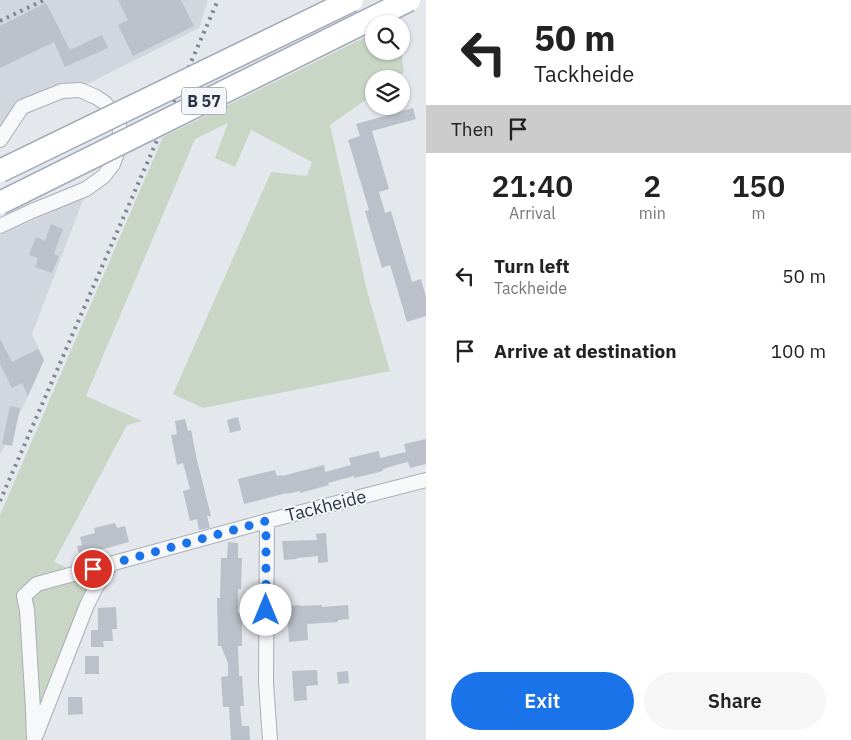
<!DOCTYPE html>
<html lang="en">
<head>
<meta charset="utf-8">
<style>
  :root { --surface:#fff; --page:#f6f6f6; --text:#222; --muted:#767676; --accent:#1a73e8 }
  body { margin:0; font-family:"IBM Plex Sans",sans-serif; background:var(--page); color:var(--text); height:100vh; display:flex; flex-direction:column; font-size:19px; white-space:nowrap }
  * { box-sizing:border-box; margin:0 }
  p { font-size:16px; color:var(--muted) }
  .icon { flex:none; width:28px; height:28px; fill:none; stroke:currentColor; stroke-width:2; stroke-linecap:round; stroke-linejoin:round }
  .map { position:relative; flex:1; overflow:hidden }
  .drawer { display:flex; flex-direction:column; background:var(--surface); width:425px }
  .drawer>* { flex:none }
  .guide { background:#fff; color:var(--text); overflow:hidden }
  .fabs { position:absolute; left:365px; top:15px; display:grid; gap:10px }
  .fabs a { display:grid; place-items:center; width:45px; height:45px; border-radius:50%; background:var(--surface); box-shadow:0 1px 4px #0004; font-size:25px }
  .pin { position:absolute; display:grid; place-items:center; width:42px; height:42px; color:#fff; margin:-21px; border:2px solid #fff; border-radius:50%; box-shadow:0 1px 5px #0007 }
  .me { position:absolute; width:55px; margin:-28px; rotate:0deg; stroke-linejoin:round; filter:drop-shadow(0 0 4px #0008) }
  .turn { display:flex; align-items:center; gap:18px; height:105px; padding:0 25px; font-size:22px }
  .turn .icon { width:65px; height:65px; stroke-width:2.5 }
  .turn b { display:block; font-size:35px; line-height:42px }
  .then { display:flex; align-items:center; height:48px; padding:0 25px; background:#0003; gap:10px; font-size:19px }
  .eta { display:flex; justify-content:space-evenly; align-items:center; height:85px; text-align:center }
  .eta b { font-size:30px; font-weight:600; line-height:35px }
  .button { display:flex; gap:10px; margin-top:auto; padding:10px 25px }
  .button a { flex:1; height:58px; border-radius:30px; background:var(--accent); color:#fff; font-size:20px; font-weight:600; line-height:58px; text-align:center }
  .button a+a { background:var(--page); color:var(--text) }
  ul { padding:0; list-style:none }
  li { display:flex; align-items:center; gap:15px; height:75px; padding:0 25px }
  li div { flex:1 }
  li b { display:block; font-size:19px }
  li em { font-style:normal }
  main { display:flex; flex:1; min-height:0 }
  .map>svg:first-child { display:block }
  .built { fill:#d2d6de }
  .green { fill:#c9d6c5 }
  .building { fill:#bbc0ca }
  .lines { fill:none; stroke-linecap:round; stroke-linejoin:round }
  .minor-casing { stroke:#a9aeb7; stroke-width:16 }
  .minor { stroke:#f7f8fa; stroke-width:14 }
  .rail { stroke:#7d8696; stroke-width:4; stroke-dasharray:2.5 5; stroke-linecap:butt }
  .primary-bridge-casing { stroke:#a3abb8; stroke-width:25; stroke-linecap:butt }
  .primary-bridge { stroke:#fff; stroke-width:22 }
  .route { stroke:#1a73e8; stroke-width:9; stroke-dasharray:0 16.2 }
  .labels { text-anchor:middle; stroke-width:4; stroke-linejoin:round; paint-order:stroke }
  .shield { fill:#f4f6f9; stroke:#676e7b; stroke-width:1 }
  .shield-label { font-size:16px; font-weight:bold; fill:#2b3445 }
  .street-label { font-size:18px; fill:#2b3445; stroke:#f4f6f9 }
</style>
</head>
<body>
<main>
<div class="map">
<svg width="426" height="740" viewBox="0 0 426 740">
  <rect width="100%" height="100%" fill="#e4e7ec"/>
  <g class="built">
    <polygon points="0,0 208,0 199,28 0,128"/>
    <polygon points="84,197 32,334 44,360 28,396 0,455 0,235"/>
  </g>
  <polygon class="green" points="374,33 374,51 401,51 404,72 394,79 374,79 374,94 330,125 367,291 390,371 203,408 173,394 271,172 307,176 312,162 251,130 235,167 215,158 228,123 195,139 86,396 142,421 127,425 54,562 100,582 28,740 0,740 0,515 163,137"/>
  <g class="building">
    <polygon points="118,0 181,0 194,26 133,56 118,25 128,20"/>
    <polygon points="46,3 70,50 102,35 108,48 65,67 54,42 0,68 0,26"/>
    <polygon points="413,108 416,119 372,131 389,189 379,192 385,213 391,211 412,282 421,279 426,297 426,316 407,322 390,265 382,268 365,211 369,210 348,140 360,136 356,124"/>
    <polygon points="51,224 63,229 54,254 59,256 52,273 35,267 38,258 29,255 36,237 45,241"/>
    <polygon points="0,339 12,362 38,349 44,360 28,396 22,383 12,388 0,364"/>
    <polygon points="10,406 20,408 12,446 2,444"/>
    <polygon points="238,417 241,430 230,433 227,420"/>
    <polygon points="185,419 188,431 191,430 197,460 211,516 207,516 210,528 199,530 197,519 190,521 183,491 190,489 183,463 177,465 171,435 177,434 175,421"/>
    <polygon points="426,439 426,464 410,468 408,462 396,465 383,469 383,471 354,478 354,476 328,483 329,485 300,493 300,491 287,494 287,493 244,504 238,479 275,470 277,476 282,475 282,476 324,465 325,472 351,465 349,458 379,451 380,458 406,452 404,444"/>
    <polygon points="115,523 117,528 125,526 129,542 100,550 101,551 80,557 77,546 82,545 80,537 95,533 94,528"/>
    <polygon points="326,533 328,562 318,563 318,556 297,558 297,559 284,560 282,541 317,540 316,534"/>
    <polygon points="228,542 238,543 238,558 242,558 241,589 238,589 238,613 242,613 242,646 238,646 239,676 242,676 244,706 240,706 242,726 249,726 250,740 231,740 229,707 223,707 221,677 228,676 228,663 221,646 218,646 217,598 220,598 221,558 227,558"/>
    <polygon points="300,605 300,606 322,605 322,607 348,605 349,619 338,620 338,622 307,624 308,640 289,642 287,606"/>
    <polygon points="116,607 117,629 112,629 113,641 103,641 104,647 91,647 91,630 98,630 98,608"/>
    <rect x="85" y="656" width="14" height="18"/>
    <polygon points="317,670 318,685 306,686 307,700 294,701 292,671"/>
    <polygon points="348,671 349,683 338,684 337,672"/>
    <polygon points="68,697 82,697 83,714 68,715"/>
  </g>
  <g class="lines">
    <g class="minor-casing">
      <g id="minor">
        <polyline points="0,140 22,107 62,91 80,90 96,97 105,103 118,120 120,130 119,147 113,164 104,176 86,189 32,211 0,226"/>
        <polyline points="267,521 266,682 270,740"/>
        <polyline points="36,735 87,605 95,589 111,564"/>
        <polyline points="34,740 33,709 27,610 24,596 37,584 267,521 426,480"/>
      </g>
    </g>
    <use href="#minor" class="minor"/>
    <g class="rail">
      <polyline points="0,21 44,0"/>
      <polyline points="0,501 218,0"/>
    </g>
    <g class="primary-bridge-casing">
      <g id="primary-bridge">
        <polyline points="0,171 352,0"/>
        <polyline points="0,203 409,0"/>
      </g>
    </g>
    <use href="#primary-bridge" class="primary-bridge"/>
  </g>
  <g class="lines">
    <polyline class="route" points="93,569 266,521 266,610"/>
  </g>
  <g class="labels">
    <rect class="shield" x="181.5" y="87.5" width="45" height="27" rx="4"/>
    <g class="shield-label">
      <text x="204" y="107">B 57</text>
    </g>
    <g class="street-label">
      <text transform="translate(326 506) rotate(-14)" y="6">Tackheide</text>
    </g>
  </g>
</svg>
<div class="fabs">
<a><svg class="icon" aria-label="search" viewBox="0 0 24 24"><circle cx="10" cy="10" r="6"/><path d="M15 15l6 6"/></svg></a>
<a><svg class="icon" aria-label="layers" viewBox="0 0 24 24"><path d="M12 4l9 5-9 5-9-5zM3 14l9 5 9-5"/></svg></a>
</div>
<div class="pin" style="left:93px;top:569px;background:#d93025"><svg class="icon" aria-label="arrive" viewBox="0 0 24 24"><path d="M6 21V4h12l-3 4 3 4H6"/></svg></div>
<svg class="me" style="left:266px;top:610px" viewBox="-20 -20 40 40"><circle r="19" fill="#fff"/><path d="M0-13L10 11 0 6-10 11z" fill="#1a73e8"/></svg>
</div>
<section class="drawer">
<div class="guide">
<div class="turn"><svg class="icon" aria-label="left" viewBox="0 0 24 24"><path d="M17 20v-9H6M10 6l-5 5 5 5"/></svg><div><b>50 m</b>Tackheide</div></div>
<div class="then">Then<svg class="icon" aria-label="arrive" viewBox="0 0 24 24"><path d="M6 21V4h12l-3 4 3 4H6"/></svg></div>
</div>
<div class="eta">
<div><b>21:40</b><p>Arrival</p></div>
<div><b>2</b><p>min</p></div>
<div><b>150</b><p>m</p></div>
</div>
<ul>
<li><svg class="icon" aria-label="left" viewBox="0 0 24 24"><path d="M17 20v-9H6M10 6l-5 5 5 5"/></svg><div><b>Turn left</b><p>Tackheide</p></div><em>50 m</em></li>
<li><svg class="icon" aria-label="arrive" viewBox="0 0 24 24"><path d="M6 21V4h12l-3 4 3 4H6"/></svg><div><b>Arrive at destination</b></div><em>100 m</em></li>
</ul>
<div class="button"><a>Exit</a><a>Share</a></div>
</section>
</main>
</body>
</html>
